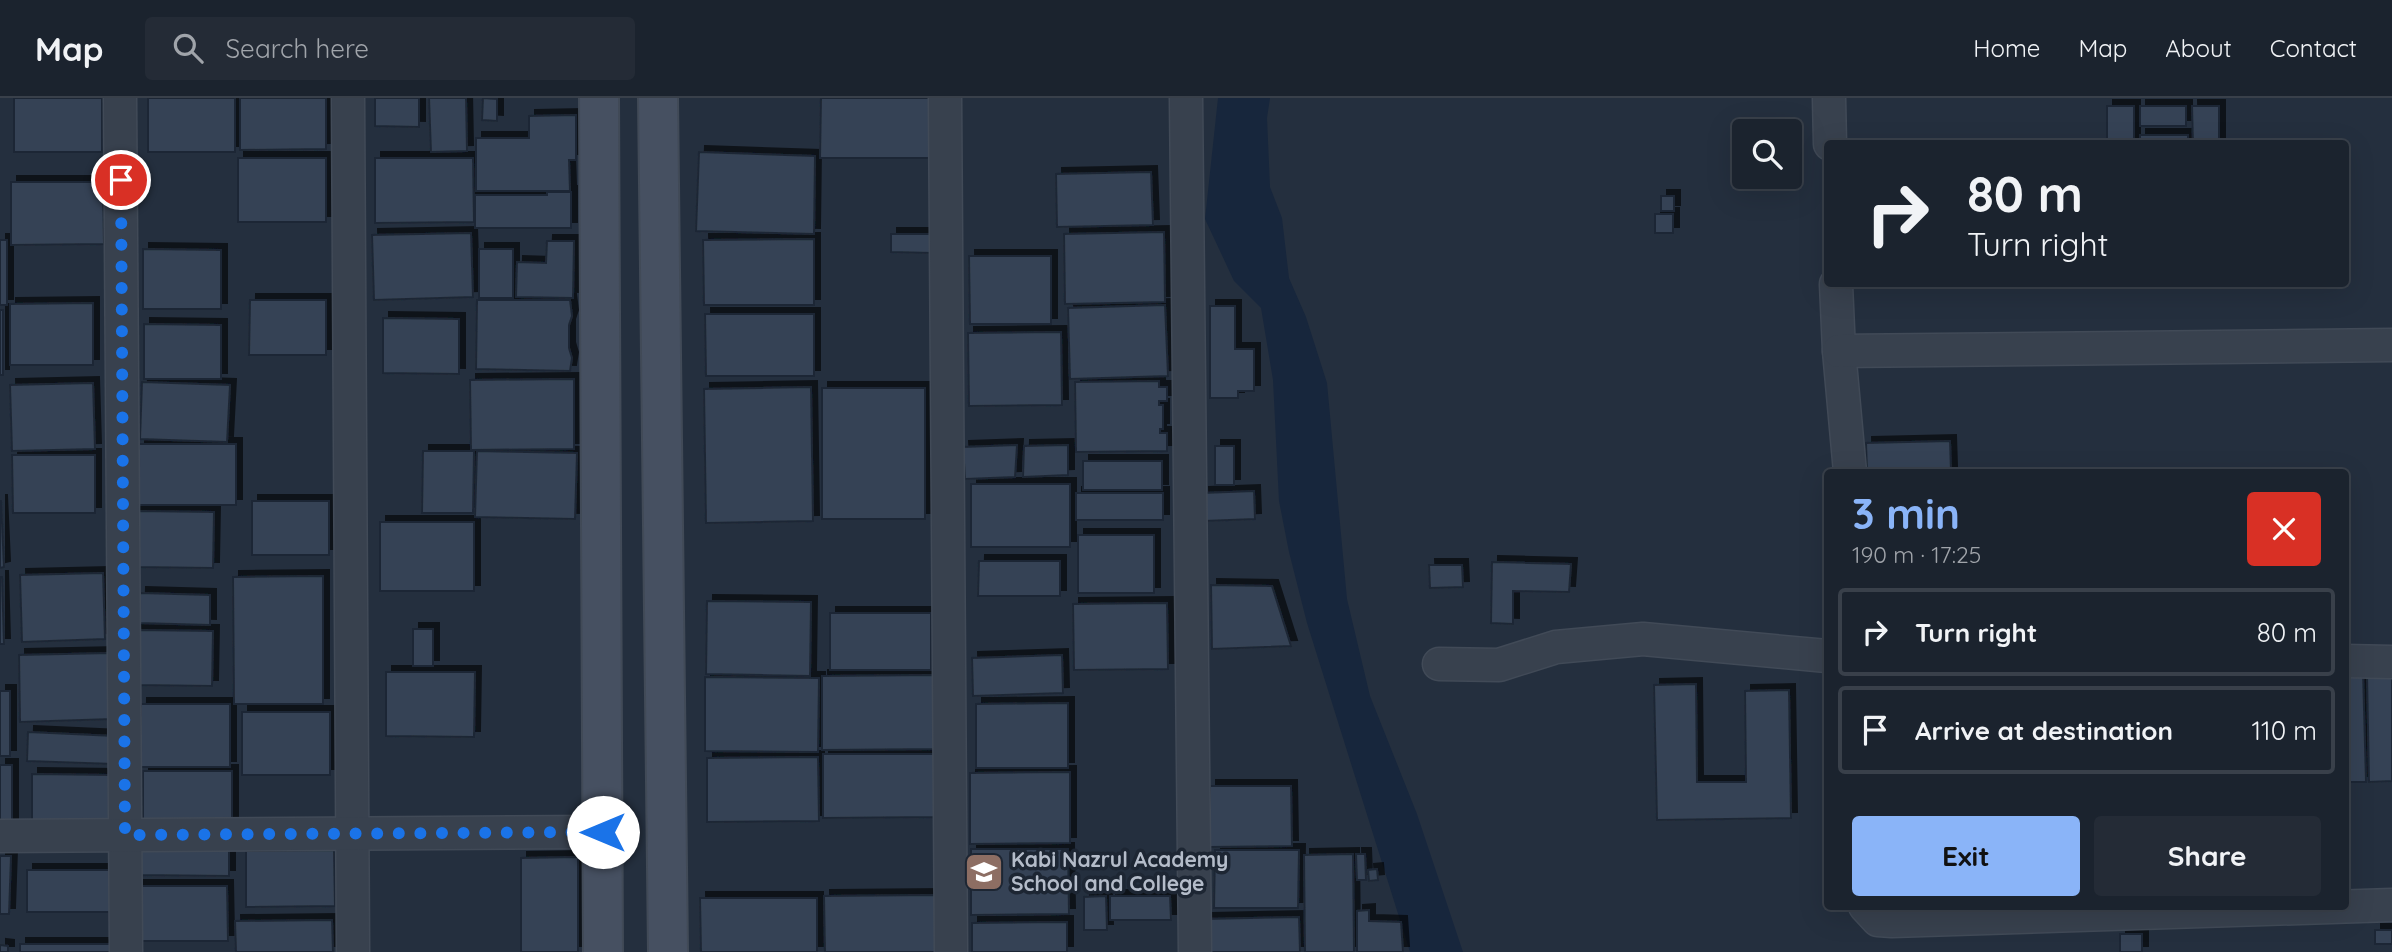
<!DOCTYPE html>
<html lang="en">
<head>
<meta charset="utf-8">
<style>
  :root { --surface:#1b232e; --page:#242b36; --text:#f1f3f6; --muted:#a0a4aa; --line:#39404a; --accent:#8ab4f8 }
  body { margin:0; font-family:Quicksand,sans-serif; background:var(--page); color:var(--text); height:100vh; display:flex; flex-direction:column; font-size:26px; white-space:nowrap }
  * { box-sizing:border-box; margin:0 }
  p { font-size:23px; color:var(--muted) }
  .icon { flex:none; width:38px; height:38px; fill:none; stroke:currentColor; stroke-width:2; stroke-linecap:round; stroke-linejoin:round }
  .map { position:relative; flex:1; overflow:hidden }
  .drawer { position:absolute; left:1824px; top:371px; width:525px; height:441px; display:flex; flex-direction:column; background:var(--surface); border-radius:7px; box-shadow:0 7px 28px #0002,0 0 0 2px var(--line) }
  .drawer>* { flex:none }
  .top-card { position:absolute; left:1824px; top:42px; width:525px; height:147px; border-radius:7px; box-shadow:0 7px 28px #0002,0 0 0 2px var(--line); background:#1b232e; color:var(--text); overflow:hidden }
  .tools { position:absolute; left:1732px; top:21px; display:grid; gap:14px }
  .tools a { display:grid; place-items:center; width:70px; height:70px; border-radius:7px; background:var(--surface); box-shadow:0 7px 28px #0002,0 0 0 2px var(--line); font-size:35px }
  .pin { position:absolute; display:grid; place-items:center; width:60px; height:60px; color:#fff; margin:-30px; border:4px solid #fff; border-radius:50%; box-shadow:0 2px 7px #0007 }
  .me { position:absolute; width:77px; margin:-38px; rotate:270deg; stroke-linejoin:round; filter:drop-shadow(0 0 5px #0008) }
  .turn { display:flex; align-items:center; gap:24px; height:147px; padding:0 28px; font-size:32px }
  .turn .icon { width:91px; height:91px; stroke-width:2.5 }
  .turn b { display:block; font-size:49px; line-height:60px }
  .round { display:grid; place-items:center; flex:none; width:74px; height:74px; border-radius:7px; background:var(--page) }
  .overview { display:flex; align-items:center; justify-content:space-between; height:119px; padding:0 28px }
  h1 { font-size:42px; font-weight:700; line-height:52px; color:var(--accent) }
  .cta { display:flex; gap:14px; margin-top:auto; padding:14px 28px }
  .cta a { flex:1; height:80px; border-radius:7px; background:var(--accent); color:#111; font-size:28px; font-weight:700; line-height:80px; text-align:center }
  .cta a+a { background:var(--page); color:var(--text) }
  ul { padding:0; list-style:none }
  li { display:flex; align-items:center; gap:21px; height:88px; margin:0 14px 10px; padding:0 14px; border:4px solid var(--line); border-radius:7px }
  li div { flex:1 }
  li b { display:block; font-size:26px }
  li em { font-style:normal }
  header { display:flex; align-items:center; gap:42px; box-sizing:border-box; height:98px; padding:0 35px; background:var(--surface); border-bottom:2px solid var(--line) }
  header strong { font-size:33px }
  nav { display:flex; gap:38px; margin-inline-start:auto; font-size:24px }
  .search { width:490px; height:63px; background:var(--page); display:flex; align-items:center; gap:18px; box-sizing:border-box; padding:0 24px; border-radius:7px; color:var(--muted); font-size:26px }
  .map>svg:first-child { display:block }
  .water { fill:#17263c }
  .building { fill:#364354; stroke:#1f2835; stroke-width:2; filter:url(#shadow) }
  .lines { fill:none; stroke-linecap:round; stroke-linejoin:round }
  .street-casing { stroke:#414a57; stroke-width:35 }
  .secondary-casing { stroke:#414a57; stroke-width:42 }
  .street { stroke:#38414e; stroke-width:32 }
  .secondary { stroke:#465061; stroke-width:38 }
  .route { stroke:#1a73e8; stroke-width:12; stroke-dasharray:0 21.6 }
  .labels { text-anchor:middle; stroke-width:7; stroke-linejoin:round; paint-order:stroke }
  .poi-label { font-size:21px; font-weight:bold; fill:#b4bcc9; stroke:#1d2633; text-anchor:start }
</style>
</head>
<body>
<header>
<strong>Map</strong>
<div class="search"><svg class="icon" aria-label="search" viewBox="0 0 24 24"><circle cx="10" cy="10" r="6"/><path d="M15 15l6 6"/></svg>Search here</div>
<nav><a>Home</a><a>Map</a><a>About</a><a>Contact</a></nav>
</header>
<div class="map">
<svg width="2392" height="854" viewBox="0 0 2392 854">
  <defs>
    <filter id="shadow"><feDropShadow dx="6" dy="-6" stdDeviation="0" flood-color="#0009"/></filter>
  </defs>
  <rect width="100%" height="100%" fill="#242f3e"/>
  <polygon class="water" points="1218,0 1270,0 1267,20 1270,89 1282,120 1289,180 1306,219 1327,285 1347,501 1370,598 1417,716 1463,854 1410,854 1307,525 1289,454 1279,403 1273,282 1261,210 1234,183 1205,121"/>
  <g class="building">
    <rect x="14" y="0" width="88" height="54"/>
    <rect x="148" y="0" width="87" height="54"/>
    <polygon points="240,0 326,0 326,51 240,52"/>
    <polygon points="375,0 419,0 419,29 375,28"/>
    <polygon points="429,0 466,0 467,53 431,54"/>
    <polygon points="483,0 497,1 497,23 482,22"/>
    <polygon points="821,0 930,0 930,60 820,60"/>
    <rect x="2107" y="8" width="27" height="38"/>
    <rect x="2140" y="8" width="46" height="20"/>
    <polygon points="2192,8 2219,8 2219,46 2193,46"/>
    <polygon points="576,17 576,62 569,62 570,93 476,93 476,40 529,40 529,18"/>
    <rect x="2140" y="37" width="48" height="9"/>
    <polygon points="699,54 815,58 814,136 696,133"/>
    <rect x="238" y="60" width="88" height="64"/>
    <polygon points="375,60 473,60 474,124 375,125"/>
    <polygon points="1151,74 1153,127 1057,129 1056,76"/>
    <polygon points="11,84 103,84 104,146 11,147"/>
    <polygon points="547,94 571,94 571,130 475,130 475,97 547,97"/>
    <rect x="1661" y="98" width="13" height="15"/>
    <rect x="1655" y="116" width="18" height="19"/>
    <polygon points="1164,134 1165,204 1065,206 1064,136"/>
    <polygon points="471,135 473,199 374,202 372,137"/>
    <polygon points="891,136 932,136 932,155 891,154"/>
    <polygon points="814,141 814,207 704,207 703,142"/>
    <rect x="0" y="142" width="7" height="65"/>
    <polygon points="547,143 574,143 573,200 516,199 517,164 546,165"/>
    <polygon points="143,151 221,152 221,211 143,211"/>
    <rect x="479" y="151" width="34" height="49"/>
    <polygon points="969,158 1051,158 1051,226 970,226"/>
    <polygon points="250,202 326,202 326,257 249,257"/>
    <polygon points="477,202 570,202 572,218 569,227 569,250 572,260 570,273 476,271"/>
    <polygon points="93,205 93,267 10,267 10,206"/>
    <polygon points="1165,207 1168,278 1070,281 1068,210"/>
    <polygon points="1210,208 1235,208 1235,251 1254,251 1254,293 1238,293 1238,300 1210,300"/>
    <rect x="0" y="212" width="3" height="65"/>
    <polygon points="705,216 814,216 814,278 706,278"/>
    <polygon points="383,220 459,221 459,276 383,275"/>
    <polygon points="144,226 221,227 221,281 144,281"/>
    <polygon points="1061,234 1062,307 969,308 968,235"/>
    <polygon points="574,281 574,351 471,352 470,282"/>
    <polygon points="1159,283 1159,289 1167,289 1167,303 1159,303 1159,307 1163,307 1163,331 1160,331 1160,335 1167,335 1167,353 1076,354 1075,284"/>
    <polygon points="142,284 230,287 227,344 140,341"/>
    <polygon points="93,285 95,351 12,353 10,287"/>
    <polygon points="811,289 813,423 706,425 704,291"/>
    <rect x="822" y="290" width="103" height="131"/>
    <polygon points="1950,343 1951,374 1867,374 1866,345"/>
    <rect x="139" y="346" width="97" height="61"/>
    <polygon points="1017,347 1015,379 965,381 963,349"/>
    <polygon points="1068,347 1068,377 1023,379 1024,348"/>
    <rect x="1215" y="348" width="19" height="39"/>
    <polygon points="423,353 474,353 473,415 422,415"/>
    <polygon points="477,353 577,355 575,421 475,419"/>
    <polygon points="12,357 95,357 95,415 13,415"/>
    <rect x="1083" y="363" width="79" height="29"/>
    <rect x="971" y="386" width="99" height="63"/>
    <polygon points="1254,393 1255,421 1204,423 1203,395"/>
    <rect x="1076" y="395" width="87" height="27"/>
    <polygon points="0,403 1,403 4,469 0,470"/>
    <rect x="252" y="403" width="77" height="54"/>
    <polygon points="135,413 214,414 213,470 134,469"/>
    <rect x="380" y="424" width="94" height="69"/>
    <rect x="1078" y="437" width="76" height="58"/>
    <polygon points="979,463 1060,463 1060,498 978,498"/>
    <polygon points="1492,464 1571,466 1569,494 1513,493 1513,526 1491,525"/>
    <polygon points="1429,467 1462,467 1463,489 1430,490"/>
    <polygon points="103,475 105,541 22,544 20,477"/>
    <polygon points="323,478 323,606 234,606 233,479"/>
    <polygon points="0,479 2,479 4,546 0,546"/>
    <polygon points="1211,487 1272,488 1291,548 1212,551"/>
    <polygon points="140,495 210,497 210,527 139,525"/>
    <polygon points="707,503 811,504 810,578 706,576"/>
    <polygon points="1167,505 1168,571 1074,572 1073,506"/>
    <rect x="830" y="515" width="101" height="57"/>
    <rect x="413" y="531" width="20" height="37"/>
    <polygon points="136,532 213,533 212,588 136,587"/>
    <polygon points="111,555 113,621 20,624 19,557"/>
    <polygon points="1062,557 1063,595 973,598 972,560"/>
    <polygon points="386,574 475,574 474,639 386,638"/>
    <polygon points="2363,574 2366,684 2345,684 2345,575"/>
    <polygon points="2392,575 2392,683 2369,684 2367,576"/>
    <polygon points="939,577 940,651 822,652 822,578"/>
    <polygon points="705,579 819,580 818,654 705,653"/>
    <polygon points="1696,586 1697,684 1746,684 1745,593 1789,592 1791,720 1657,722 1654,587"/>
    <rect x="0" y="593" width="10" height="65"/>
    <polygon points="1068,605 1068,670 976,670 976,606"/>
    <polygon points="141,606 230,606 230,669 140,669"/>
    <rect x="242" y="614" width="88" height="63"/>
    <polygon points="28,634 115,638 114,666 27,663"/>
    <polygon points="823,656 936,656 936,719 823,720"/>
    <polygon points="818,659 819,723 707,724 707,660"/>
    <rect x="0" y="667" width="12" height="64"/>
    <rect x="143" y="673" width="89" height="62"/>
    <polygon points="1070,674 1070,745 970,746 970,675"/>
    <polygon points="32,676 111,677 111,730 32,730"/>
    <polygon points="1210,688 1291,688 1292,748 1210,749"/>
    <polygon points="138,746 229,746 229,778 138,777"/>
    <polygon points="971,751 1068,751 1069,816 971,817"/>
    <polygon points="334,752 335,808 246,809 246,753"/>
    <polygon points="1215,752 1299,752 1298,810 1214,810"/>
    <polygon points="1353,756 1354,854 1305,854 1304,757"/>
    <polygon points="1356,756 1365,756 1366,782 1357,782"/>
    <polygon points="0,758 11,758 9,816 0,816"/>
    <polygon points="578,759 578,854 521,854 521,760"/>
    <polygon points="1377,771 1378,782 1369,783 1368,772"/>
    <polygon points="27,772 111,772 112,814 27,814"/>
    <polygon points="138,788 227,788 228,843 138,843"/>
    <polygon points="937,797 938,854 825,854 824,798"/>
    <polygon points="1106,798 1107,832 1084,832 1084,799"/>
    <polygon points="1110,798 1170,798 1171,822 1110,822"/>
    <polygon points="700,800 817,800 817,854 701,854"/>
    <polygon points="1369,812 1369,823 1401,824 1403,854 1357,854 1357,813"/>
    <polygon points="1299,819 1300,854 1207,854 1206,821"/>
    <polygon points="332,822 333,854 236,854 235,823"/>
    <polygon points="1067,824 1067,854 972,854 972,825"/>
    <rect x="2375" y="832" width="17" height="14"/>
    <rect x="2120" y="836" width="22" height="18"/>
    <rect x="20" y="846" width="93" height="8"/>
    <polygon points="0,847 8,848 8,854 0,854"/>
  </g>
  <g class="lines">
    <g class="street-casing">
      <g id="street">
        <polyline points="120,0 126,854"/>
        <polyline points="348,0 353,854"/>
        <polyline points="945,0 951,854"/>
        <polyline points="1186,0 1195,854"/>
        <polyline points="1829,0 1830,46"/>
        <polyline points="1836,186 1839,253 1850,374"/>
        <polyline points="1839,253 2392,247"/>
        <polyline points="2345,563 2392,564"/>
        <polyline points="1439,566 1499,567 1556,549 1643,541 1827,558"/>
        <polyline points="0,738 602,734"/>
        <polyline points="1865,808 1878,822 1892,823 2392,807"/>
      </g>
    </g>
    <g class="secondary-casing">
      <g id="secondary">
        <polyline points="599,0 603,854"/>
        <polyline points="658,0 668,854"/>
      </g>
    </g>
    <use href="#street" class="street"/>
    <use href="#secondary" class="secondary"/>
  </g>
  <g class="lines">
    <polyline class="route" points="121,82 125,737 603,734"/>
  </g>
  <defs>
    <g id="school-square" transform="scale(2.0125)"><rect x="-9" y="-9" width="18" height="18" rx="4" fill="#8d6e63" stroke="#1d2633"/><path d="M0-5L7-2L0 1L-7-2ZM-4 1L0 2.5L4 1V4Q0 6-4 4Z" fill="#fff"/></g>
  </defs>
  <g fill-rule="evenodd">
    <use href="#school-square" x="984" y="774"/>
  </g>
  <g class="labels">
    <g class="poi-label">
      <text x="1011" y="769">Kabi Nazrul Academy<tspan x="1011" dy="24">School and College</tspan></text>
    </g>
  </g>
</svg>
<div class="tools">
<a><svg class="icon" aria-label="search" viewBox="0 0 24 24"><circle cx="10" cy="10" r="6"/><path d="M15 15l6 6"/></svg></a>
</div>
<div class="pin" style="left:121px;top:82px;background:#d93025"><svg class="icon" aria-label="arrive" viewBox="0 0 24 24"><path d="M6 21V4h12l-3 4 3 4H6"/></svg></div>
<svg class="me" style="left:603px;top:734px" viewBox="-20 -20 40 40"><circle r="19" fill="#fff"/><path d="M0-13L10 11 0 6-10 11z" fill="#1a73e8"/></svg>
<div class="top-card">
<div class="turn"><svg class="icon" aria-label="right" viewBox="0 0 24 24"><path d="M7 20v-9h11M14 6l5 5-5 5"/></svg><div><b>80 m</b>Turn right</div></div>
</div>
<section class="drawer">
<div class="overview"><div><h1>3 min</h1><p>190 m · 17:25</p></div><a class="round" style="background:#d93025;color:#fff"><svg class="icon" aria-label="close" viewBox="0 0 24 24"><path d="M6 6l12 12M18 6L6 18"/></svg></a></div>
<ul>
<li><svg class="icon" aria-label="right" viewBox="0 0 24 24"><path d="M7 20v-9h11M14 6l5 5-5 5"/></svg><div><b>Turn right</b></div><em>80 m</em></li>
<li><svg class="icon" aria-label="arrive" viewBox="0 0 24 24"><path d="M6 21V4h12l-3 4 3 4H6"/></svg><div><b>Arrive at destination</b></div><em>110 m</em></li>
</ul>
<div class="cta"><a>Exit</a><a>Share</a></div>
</section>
</div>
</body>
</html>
